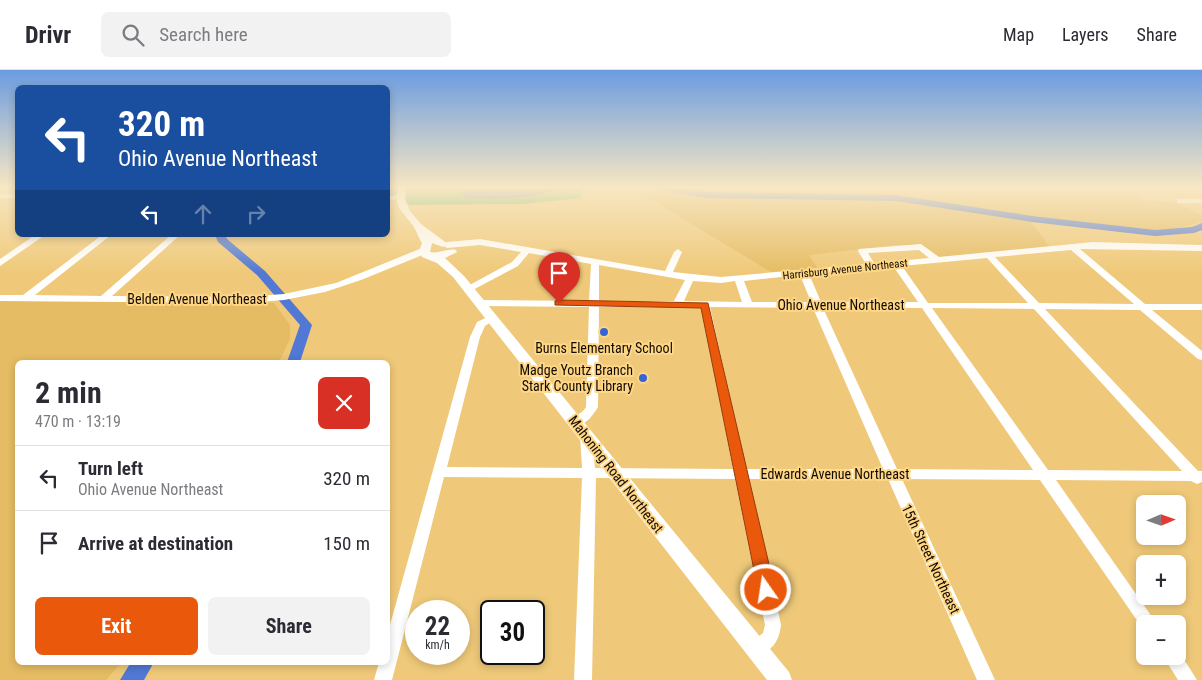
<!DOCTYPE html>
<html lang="en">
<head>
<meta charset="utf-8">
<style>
  :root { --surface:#fff; --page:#f2f2f3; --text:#2b2b33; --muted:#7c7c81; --line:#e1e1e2; --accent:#ea580c }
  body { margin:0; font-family:"Roboto Condensed",sans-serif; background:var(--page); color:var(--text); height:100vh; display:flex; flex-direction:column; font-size:19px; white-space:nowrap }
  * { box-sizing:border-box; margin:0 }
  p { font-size:16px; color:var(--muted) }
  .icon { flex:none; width:28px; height:28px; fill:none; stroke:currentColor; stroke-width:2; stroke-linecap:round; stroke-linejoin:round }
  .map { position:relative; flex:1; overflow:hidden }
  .panel { position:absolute; left:15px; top:290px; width:375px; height:305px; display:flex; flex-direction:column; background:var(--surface); border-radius:8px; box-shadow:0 2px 8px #0003 }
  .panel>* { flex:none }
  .hud { position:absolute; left:15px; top:15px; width:375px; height:152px; border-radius:8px; box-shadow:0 2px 8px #0003; background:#1a4fa0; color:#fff; overflow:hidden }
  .needle { width:32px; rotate:88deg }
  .fabs { position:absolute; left:1136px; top:425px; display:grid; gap:10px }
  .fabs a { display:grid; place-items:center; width:50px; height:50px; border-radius:8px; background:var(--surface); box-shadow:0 2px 8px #0003; font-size:25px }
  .speed { position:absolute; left:405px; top:530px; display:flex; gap:10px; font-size:25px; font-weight:700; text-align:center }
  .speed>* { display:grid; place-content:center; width:65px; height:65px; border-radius:50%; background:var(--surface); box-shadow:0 2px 8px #0003; line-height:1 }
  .speed small { font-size:12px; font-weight:400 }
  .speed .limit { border:2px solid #111; border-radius:8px; background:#fff; color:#111 }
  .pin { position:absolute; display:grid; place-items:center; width:42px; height:42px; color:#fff; margin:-51px -21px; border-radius:50% 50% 50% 0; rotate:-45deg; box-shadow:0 0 5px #0007 }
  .pin .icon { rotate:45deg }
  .me { position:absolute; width:55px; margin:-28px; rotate:347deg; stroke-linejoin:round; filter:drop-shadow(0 0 4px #0008) }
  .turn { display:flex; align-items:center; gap:18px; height:105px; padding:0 20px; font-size:22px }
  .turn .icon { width:65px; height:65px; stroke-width:2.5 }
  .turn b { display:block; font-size:35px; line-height:42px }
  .lanes { display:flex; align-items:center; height:48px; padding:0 20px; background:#0003; justify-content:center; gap:25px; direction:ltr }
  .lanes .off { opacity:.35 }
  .round { display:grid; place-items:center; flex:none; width:52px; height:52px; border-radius:8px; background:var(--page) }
  .headline { display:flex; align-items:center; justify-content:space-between; height:85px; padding:0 20px }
  h1 { font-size:30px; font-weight:700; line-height:38px }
  .action { display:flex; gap:10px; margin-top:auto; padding:10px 20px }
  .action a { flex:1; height:58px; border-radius:8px; background:var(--accent); color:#fff; font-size:20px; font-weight:700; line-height:58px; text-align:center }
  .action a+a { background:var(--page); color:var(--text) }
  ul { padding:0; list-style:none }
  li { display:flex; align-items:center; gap:15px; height:65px; padding:0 20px; border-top:1px solid var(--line) }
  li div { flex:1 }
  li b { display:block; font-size:19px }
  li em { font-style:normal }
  header { display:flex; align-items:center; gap:30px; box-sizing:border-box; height:70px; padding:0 25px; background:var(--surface); border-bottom:1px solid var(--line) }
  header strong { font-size:24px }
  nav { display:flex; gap:28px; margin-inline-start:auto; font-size:18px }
  .search { width:350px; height:45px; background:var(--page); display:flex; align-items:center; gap:12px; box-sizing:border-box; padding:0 18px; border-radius:8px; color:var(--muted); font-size:19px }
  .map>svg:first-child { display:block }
  .built { fill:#e5bc63 }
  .green { fill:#61b766 }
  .water { fill:#5178d4; stroke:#3e5794 }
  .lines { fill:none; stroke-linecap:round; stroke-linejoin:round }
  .river { fill:#5178d4; fill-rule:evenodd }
  .minor { fill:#fff; fill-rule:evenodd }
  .major { fill:#fff; fill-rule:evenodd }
  .route { fill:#ea580c; stroke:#983908 }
  .poi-dot { fill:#3863d4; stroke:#fdd786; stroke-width:2 }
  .labels { text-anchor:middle; stroke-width:4; stroke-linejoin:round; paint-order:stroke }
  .far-street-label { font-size:11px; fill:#130900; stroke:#fdd786 }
  .street-label { font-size:14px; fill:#130900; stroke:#fdd786 }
  .poi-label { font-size:14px; fill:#130900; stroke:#fdd786 }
</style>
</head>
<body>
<header>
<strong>Drivr</strong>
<div class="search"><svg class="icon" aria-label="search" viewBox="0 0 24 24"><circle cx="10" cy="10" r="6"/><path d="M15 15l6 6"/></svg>Search here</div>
<nav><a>Map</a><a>Layers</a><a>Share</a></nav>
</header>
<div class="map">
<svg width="1202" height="610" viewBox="0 0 1202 610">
  <rect width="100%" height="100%" fill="#efc979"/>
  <g class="built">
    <polygon points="632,118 1122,118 1142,130 1176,132 1202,146 1202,152 1159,163 1027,147 1050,177 938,187 921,175 895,175 809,185 818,199 771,202"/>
    <polygon points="0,231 274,233 290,255 290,269 279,292 18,292 18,592 121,593 106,610 0,610"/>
  </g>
  <polygon class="green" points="388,118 582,118 581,128 523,134 410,135 388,127"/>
  <path class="water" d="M458 118H556C532 129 492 128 466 127Z"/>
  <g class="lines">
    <g class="river">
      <polygon points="660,118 679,118 708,122 896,125 1032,146 1155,160 1192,157 1202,153 1202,160 1194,163 1155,166 1032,152 896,131 708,128 664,121"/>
      <polygon points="215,165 225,165 227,169 265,201 312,255 300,292 287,292 300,255 257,205 218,172"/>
      <polygon points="131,592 154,592 144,610 120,610"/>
    </g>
    <g class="minor">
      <rect x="0" y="124" width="18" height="4"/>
      <polygon points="400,125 404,127 403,129 388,130 388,126"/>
      <rect x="1177" y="129" width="25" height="4"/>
      <polygon points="35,165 45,165 0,196 0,189"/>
      <polygon points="102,165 111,165 35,225 101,226 171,165 180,165 112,226 246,227 284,224 336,213 422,178 428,178 429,180 420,186 361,210 325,222 284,230 246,233 0,231 0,225 23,225"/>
      <path d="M480 169 665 201 674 182 678 179 682 182 673 202 721 207 866 194 858 181 859 179 921 174 939 187 1093 172 1202 175V181L1080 179 1145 234H1202V240H1152L1202 281V290L1198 289 1140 240 1045 239 1198 401H1202V412L1197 414 1191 411 1056 410 1157 554H1145V560L1143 559 1040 410 902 409 995 610H977L888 409H749L781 555C779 572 772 581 756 587L750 585 747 579 750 573 763 563 765 555 735 409 596 408 592 610H574L582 408 444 407 392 610H374L379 592H388V562L470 267 477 252 492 245 497 248 485 256 480 267 447 397 582 398 580 366 582 363H590L592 366 595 398 733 399 701 237H599L598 337C592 347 583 359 570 355L568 352C573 344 581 346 586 337L589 237 480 236 475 233 480 230 589 231 591 194 529 183 518 196 469 222 466 221V217L512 192 521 182 480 175 447 178 443 175 447 172ZM919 180 929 188 874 193 868 183ZM1071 180 1134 234 1039 233 995 187ZM987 188 1028 233H928L902 196ZM599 195 685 210 674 231H599ZM893 196 918 232H821L809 204ZM800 205 811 232H752L744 211ZM693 211 721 213 735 211 742 232 684 231ZM710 237 813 238 883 399H746ZM823 238H922L1033 400 897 399ZM932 238 1034 239 1182 401 1048 400Z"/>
      <polygon points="1178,580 1197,610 1178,610 1163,586 1178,586"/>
    </g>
    <path class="major" d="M399 118H407L405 129 410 141 421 154 448 174 443 177 432 173 430 182C439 184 447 178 456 180L457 182 445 188 464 206 789 602 792 610H767L453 207 437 193 422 187 419 181 422 173C419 169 417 163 415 159 407 145 390 136 399 118Z"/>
  </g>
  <linearGradient id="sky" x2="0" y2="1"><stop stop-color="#6b9ce0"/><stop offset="0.58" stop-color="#f8e7c3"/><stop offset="1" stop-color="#f8e7c3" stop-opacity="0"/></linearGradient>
  <rect width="1202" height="203" fill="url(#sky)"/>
  <polygon class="route" points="559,230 708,233 775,520 772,525 766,527 761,525 758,520 701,238 555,235 555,231"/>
  <g class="poi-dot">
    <circle cx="604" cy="262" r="5"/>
    <circle cx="643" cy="308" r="5"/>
  </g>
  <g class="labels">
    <g class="far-street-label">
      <text transform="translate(845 199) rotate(-6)" y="4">Harrisburg Avenue Northeast</text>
    </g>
    <g class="street-label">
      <text x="197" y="234">Belden Avenue Northeast</text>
      <text x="841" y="240">Ohio Avenue Northeast</text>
      <text transform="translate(616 404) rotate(52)" y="5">Mahoning Road Northeast</text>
      <text x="835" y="409">Edwards Avenue Northeast</text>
      <text transform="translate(931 489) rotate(65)" y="5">15th Street Northeast</text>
    </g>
    <g class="poi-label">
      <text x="604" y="283">Burns Elementary School</text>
      <text x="633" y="305" text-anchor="end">Madge Youtz Branch<tspan x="633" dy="16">Stark County Library</tspan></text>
    </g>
  </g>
</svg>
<div class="fabs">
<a><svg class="needle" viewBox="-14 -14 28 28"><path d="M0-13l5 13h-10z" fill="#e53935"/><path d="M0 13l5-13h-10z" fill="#7c7c81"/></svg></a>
<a>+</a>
<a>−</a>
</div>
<div class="speed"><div>22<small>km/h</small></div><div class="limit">30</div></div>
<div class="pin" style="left:559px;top:233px;background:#d93025"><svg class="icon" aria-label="arrive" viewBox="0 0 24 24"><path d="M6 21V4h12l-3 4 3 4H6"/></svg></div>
<svg class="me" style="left:766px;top:520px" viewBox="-20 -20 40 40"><circle r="17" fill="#ea580c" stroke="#fff" stroke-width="3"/><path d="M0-11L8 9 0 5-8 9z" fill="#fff"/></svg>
<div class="hud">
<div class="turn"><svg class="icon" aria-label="left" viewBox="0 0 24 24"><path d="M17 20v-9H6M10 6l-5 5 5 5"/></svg><div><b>320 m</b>Ohio Avenue Northeast</div></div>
<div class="lanes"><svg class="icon" aria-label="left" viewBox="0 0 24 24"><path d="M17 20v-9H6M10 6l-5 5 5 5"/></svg><svg class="icon off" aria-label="ahead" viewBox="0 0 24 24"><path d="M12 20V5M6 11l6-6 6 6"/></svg><svg class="icon off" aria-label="right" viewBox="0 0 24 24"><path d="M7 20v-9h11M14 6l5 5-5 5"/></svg></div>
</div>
<section class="panel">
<div class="headline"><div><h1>2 min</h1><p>470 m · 13:19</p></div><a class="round" style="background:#d93025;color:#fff"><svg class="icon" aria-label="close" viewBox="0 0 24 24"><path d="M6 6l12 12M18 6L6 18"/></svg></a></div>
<ul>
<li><svg class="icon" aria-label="left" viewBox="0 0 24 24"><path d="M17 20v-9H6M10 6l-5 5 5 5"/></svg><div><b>Turn left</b><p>Ohio Avenue Northeast</p></div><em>320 m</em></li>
<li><svg class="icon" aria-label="arrive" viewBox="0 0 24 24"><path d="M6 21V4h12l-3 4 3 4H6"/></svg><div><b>Arrive at destination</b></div><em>150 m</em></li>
</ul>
<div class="action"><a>Exit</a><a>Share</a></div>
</section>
</div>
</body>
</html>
